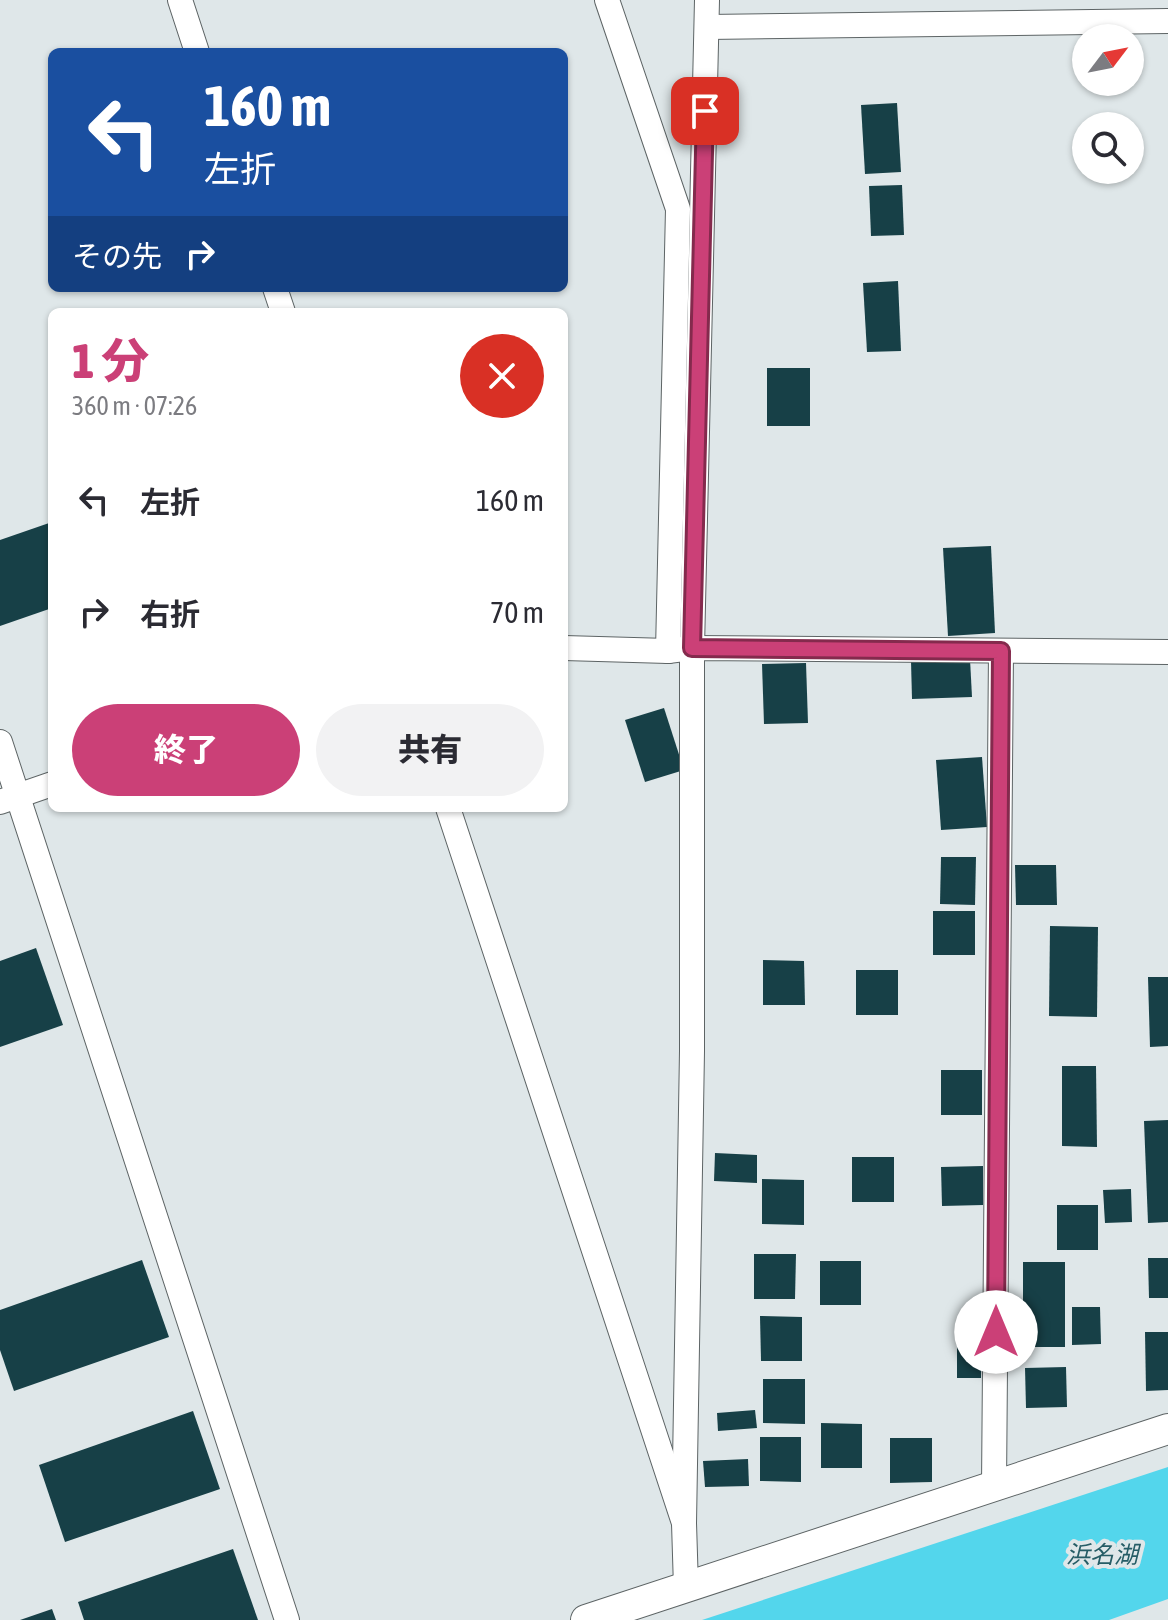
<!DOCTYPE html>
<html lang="ja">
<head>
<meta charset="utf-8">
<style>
  :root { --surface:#fff; --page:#f2f2f3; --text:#2b2b33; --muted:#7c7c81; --accent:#cb4077 }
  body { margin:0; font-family:"Asap Condensed","Noto Sans JP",sans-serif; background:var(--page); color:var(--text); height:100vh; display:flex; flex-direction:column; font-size:30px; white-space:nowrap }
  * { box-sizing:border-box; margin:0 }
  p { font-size:26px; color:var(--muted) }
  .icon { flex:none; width:44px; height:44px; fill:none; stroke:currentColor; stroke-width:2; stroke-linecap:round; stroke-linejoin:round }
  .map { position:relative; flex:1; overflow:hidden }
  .panel { position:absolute; left:48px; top:308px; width:520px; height:504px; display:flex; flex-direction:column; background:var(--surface); border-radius:12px; box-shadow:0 2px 6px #0004 }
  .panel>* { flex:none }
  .top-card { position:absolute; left:48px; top:48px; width:520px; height:244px; border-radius:12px; box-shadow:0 2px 6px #0004; background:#1a4fa0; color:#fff; overflow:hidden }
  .needle { width:52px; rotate:58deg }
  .buttons { position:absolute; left:1072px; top:24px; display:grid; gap:16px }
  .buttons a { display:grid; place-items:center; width:72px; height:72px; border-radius:50%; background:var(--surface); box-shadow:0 2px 6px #0004; font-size:40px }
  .pin { position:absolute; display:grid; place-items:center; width:68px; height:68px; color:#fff; margin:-34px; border-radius:16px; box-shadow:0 4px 12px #0006 }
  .me { position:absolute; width:88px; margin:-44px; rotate:0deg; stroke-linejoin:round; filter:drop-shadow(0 0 6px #0008) }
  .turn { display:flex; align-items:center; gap:28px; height:168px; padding:0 24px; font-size:36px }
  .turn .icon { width:104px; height:104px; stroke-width:2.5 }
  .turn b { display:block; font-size:56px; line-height:68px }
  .then { display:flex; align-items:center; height:76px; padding:0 24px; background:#0003; gap:16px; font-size:30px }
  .round { display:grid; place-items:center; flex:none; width:84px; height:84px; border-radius:42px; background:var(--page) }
  .overview { display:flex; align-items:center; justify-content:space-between; height:136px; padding:0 24px }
  h1 { font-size:48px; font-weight:800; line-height:60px; color:var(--accent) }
  .action { display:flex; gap:16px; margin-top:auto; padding:16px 24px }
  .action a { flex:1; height:92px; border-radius:48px; background:var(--accent); color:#fff; font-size:32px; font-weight:800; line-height:92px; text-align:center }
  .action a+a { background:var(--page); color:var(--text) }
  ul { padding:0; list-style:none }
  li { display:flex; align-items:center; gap:24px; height:112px; padding:0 24px }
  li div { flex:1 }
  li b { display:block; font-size:30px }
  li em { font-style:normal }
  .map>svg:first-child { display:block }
  .water { fill:#53d6ec }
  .building { fill:#174047 }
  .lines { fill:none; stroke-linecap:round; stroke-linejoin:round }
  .minor-casing { stroke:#5d6465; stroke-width:26 }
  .tertiary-casing { stroke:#5d6465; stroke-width:32 }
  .minor { stroke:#fff; stroke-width:24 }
  .tertiary { stroke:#fff; stroke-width:30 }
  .route-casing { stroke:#842a4d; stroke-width:20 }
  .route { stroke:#cb4077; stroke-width:14 }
  .labels { text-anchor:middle; stroke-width:8; stroke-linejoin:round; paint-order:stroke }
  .water-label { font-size:24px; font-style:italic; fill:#265d66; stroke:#dfe7e9 }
</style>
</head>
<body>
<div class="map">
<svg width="1168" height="1620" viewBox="0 0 1168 1620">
  <rect width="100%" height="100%" fill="#dfe7e9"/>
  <polygon class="water" points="1168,1467 1168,1599 1109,1620 702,1620"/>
  <g class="building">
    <polygon points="897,103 901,172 865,174 861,105"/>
    <polygon points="902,185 904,235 871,236 869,186"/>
    <polygon points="898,281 901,351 867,352 863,283"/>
    <rect x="767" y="368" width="43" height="58"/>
    <polygon points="52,522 52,608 0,626 0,540"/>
    <polygon points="991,546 995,633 948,636 943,548"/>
    <polygon points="970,659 972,697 912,699 911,661"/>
    <polygon points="806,663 808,723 764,724 762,664"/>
    <polygon points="664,708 684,770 645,782 625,720"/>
    <polygon points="982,757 987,827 941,830 936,760"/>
    <polygon points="941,857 976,857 975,905 940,904"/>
    <polygon points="1015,865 1056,865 1057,905 1016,905"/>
    <rect x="933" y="911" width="42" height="44"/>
    <polygon points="1050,926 1098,927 1097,1017 1049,1016"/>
    <polygon points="36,948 63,1025 0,1047 0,961"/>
    <polygon points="763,960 804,961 805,1005 763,1005"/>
    <rect x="856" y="970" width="42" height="45"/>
    <polygon points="1148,977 1168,977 1168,1046 1150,1047"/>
    <polygon points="1062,1066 1096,1066 1097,1147 1062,1146"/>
    <rect x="941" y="1070" width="41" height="45"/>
    <polygon points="1168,1120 1168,1222 1148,1223 1144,1121"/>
    <polygon points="715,1153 757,1155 757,1183 714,1181"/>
    <rect x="852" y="1157" width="42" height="45"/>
    <polygon points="983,1166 983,1205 942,1206 941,1167"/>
    <polygon points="762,1179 804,1180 804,1225 762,1224"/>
    <polygon points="1131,1189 1132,1222 1105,1223 1103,1190"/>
    <rect x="1057" y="1205" width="41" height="45"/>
    <polygon points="754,1254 796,1254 795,1299 754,1299"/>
    <polygon points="1148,1258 1168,1258 1168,1298 1149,1298"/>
    <polygon points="142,1260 169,1337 14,1391 0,1350 0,1310"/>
    <rect x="820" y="1261" width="41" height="44"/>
    <rect x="1023" y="1262" width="42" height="85"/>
    <polygon points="1072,1307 1100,1307 1101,1344 1072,1345"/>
    <polygon points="760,1316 802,1317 802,1361 761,1361"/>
    <rect x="957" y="1332" width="24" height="46"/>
    <polygon points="1145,1332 1168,1332 1168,1390 1146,1391"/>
    <polygon points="1066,1367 1067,1407 1026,1408 1025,1368"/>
    <polygon points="763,1379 805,1379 805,1424 763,1423"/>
    <polygon points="755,1410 757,1428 718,1431 717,1413"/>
    <polygon points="193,1411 220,1489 65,1542 39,1465"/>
    <polygon points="821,1423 862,1424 862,1468 821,1468"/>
    <polygon points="760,1437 801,1437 801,1482 760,1481"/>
    <polygon points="890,1438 932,1438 932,1482 890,1483"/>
    <polygon points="748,1459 749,1486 705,1487 703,1461"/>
    <polygon points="233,1549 258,1620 84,1620 78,1602"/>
    <polygon points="52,1609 56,1620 20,1620"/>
  </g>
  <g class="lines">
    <g class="minor-casing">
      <g id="minor">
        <polyline points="180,0 197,52"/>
        <polyline points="607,0 678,209 668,651"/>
        <polyline points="707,27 1168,21"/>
        <polyline points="275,288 283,312"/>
        <polyline points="564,648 668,651 692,648 1168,652"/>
        <polyline points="0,742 287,1620"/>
        <polyline points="0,802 52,784"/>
        <polyline points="448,808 684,1523 686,1587"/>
        <polyline points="994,1486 1001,651"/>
        <polyline points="684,1523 692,1051 692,648 707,0"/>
      </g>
    </g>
    <g class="tertiary-casing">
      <polyline id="tertiary" points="586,1620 1168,1429"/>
    </g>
    <use href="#minor" class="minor"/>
    <use href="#tertiary" class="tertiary"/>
  </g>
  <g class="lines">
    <g class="route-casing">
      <polyline id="route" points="705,111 692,648 1001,651 996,1332"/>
    </g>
    <use href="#route" class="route"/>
  </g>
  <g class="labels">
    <g class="water-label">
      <text x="1102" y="1563">浜名湖</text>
    </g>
  </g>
</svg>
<div class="buttons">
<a><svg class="needle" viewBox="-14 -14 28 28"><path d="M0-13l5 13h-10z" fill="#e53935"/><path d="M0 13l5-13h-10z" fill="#7c7c81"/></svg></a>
<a><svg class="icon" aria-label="search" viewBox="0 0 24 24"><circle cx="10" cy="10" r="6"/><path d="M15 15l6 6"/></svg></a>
</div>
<div class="pin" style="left:705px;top:111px;background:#d93025"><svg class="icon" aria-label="arrive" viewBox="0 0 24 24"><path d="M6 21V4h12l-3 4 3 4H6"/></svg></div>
<svg class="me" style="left:996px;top:1332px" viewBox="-20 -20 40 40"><circle r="19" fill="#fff"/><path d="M0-13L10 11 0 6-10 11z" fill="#cb4077"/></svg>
<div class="top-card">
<div class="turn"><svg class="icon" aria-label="left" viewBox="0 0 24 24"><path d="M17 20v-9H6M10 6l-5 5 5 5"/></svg><div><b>160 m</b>左折</div></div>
<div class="then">その先<svg class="icon" aria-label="right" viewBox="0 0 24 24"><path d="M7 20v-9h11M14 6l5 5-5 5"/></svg></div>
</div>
<section class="panel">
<div class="overview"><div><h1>1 分</h1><p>360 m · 07:26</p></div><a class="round" style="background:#d93025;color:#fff"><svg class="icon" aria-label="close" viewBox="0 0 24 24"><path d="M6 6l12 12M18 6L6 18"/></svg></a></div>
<ul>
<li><svg class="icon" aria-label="left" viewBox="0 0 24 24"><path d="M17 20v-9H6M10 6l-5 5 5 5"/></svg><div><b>左折</b></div><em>160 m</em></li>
<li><svg class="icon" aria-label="right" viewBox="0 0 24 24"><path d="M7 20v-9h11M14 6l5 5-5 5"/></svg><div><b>右折</b></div><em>70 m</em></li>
</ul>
<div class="action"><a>終了</a><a>共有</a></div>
</section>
</div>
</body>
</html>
